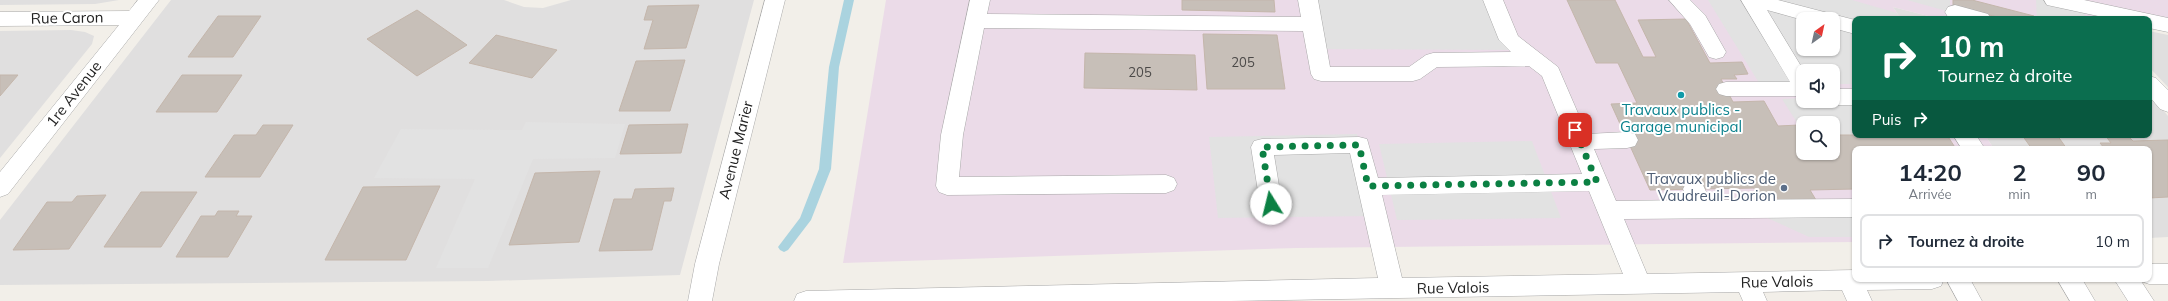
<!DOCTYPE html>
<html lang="fr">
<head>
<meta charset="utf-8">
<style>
  :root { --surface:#fff; --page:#f2f2f3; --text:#1f2937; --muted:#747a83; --line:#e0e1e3 }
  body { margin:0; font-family:Mulish,sans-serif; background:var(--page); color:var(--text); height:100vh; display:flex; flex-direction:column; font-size:15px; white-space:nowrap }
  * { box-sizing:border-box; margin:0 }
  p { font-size:13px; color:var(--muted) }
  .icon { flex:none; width:22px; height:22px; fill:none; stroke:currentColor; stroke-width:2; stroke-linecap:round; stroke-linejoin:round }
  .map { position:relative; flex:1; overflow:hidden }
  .drawer { position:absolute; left:1852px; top:146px; width:300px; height:136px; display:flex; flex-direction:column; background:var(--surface); border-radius:8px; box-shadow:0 1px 3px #0004 }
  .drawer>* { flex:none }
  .guide { position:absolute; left:1852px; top:16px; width:300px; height:122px; border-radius:8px; box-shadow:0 1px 3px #0004; background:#0b6e4f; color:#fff; overflow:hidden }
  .needle { width:26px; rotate:33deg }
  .controls { position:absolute; left:1796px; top:12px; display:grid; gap:8px }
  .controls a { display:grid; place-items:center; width:44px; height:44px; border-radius:8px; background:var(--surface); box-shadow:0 1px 3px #0004; font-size:20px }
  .pin { position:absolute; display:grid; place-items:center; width:34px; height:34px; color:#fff; margin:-17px; border-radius:8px; box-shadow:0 2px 6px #0006 }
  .me { position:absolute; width:44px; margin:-22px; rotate:351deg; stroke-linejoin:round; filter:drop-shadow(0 0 3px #0008) }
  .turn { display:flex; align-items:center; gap:14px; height:84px; padding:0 20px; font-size:18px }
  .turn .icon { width:52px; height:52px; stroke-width:2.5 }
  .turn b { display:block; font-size:28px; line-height:34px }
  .then { display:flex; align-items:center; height:38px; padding:0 20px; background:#0003; gap:8px; font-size:15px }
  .eta { display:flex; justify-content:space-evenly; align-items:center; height:68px; text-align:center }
  .eta b { font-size:24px; font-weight:700; line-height:28px }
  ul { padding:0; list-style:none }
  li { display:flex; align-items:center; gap:12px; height:54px; margin:0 8px 6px; padding:0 12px; border:2px solid var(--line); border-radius:8px }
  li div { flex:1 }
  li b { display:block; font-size:15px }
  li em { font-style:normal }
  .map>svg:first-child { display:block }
  .residential { fill:#e0dfdf }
  .industrial { fill:#ebdbe8; fill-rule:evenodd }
  .parking { fill:#e2e2e2; fill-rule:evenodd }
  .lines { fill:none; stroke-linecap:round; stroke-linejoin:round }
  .stream { fill:#aad3df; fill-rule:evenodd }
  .building { fill:#c7bfb8; stroke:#c4b6ab }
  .minor-casing { stroke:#a9a9a9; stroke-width:1 }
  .minor { fill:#fff; fill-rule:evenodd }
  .route { stroke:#0b8043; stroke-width:7; stroke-dasharray:0 12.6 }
  .culture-dot { fill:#0f9aa8; stroke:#fff; stroke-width:1.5 }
  .service-dot { fill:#5c6f8a; stroke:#fff; stroke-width:1.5 }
  .labels { text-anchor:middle; stroke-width:4; stroke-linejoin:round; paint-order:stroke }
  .number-label { font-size:13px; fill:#4b4948 }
  .street-label { font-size:15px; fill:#222; stroke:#fff }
  .culture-label { font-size:15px; fill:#0d838f; stroke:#fff }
  .service-label { font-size:15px; fill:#4e5e75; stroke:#fff; text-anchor:end }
</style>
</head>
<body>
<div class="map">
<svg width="2168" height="301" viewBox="0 0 2168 301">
  <rect width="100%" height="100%" fill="#f2efe9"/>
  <g class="residential">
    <polygon points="0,0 119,0 95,4 0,5"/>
    <polygon points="171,0 504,0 524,7 543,8 571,0 754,0 680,275 488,281 0,285 0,220"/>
    <polygon points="1893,7 1940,19 1901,19"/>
    <polygon points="71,30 85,32 94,36 92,44 0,158 0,31"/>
    <polygon points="2149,31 2168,35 2168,87 2149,67"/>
    <polygon points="2149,94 2168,116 2168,237 2149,238 2149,149 1994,149 1985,135 2149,135"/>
  </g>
  <path class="industrial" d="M886 0H2168V32L2149 19 2104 16 2105 19H1940L1893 7 1901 19H1855V135H1985L1994 149H1855V242L1296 248 843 263ZM1803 19H1833V49H1803ZM1803 71H1833V101H1803ZM1803 123H1833V153H1803Z"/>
  <g class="parking">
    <polygon points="1308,0 1493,0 1523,50 1316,49"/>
    <path d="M1708 0H1852L1897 13 1901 19H1855V84H1833V71H1803V84L1759 83ZM1803 19H1833V49H1803Z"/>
    <polygon points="1907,0 1950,0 1950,12"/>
    <polygon points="2036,0 2054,0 2082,6 2086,19 2037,19"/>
    <polygon points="1855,97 1855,135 1833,135 1833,123 1803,123 1803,132 1782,99 1803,98 1803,101 1833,101"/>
    <polygon points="526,122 625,124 615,158 533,159 488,268 436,268 475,179 374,178 401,129 522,130"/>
    <polygon points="1357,134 1376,216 1218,218 1209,137"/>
    <polygon points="1532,141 1561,218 1397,220 1379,144"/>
    <polygon points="1855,208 1855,237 1809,237 1748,209"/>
  </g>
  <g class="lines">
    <polygon class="stream" points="844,0 854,0 839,67 831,169 811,220 788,250 784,252 780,250 778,247 800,218 819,169 829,67"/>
  </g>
  <g class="building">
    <polygon points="1182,0 1274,0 1275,12 1182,10"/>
    <polygon points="1567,0 1615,0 1643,57 1656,57 1638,20 1686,19 1710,63 1742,62 1748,74 1734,75 1737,79 1721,79 1733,102 1764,101 1778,126 1799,125 1803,132 1803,153 1833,153 1833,135 1947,135 1956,149 1855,149 1855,189 1810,190 1816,200 1779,201 1777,197 1758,197 1754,188 1650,190 1611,104 1637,103 1618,63 1596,63"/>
    <polygon points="1953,0 1972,0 2034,16 2034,19 2005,19 1953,6"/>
    <polygon points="699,5 686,48 644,49 653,20 644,20 648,6"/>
    <polygon points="417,10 467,45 417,76 367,39"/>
    <polygon points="218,16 261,16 233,57 188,57"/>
    <polygon points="1203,34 1277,35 1285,89 1207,89"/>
    <polygon points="496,35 557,50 532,78 469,63"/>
    <polygon points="1085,53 1195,55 1197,90 1084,88"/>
    <polygon points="685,60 670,111 619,111 636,61"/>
    <polygon points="0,75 18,75 0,96"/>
    <polygon points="182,75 242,75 217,112 156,112"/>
    <polygon points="688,124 681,153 620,154 629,125"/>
    <polygon points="263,125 293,125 260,177 205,177 234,135 256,135"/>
    <polygon points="2022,135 2057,135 2067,149 2032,149"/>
    <polygon points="2105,135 2127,135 2133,141 2168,140 2168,197 2149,198 2149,149 2105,149 2100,143 2111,143"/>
    <polygon points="600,171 579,242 509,245 535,173"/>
    <polygon points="440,186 406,260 325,260 363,187"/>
    <polygon points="674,188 671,201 664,201 652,250 599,251 614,199 632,199 635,189"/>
    <polygon points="141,192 197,192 161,247 104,247"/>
    <polygon points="106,195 69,249 13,250 47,202 72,202 77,196"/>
    <polygon points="218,211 239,211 236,216 252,216 228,257 176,257 201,216 215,216"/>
  </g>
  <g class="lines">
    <g class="minor-casing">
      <g id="minor">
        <polygon points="138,0 159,0 8,194 0,197 0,172 119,25 0,26 0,12 129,11"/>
        <polygon points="765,0 785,0 719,264 712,301 688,301 695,264"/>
        <path d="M970 0H990L987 14 1301 17 1298 0H1318L1330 67H1409L1426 55 1433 53 1511 52 1499 40 1483 0H1503L1518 36 1558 67 1587 134 1627 132 1635 134 1638 140 1635 146 1627 148 1594 149 1616 201 1687 200 1683 189 1686 183 1694 180 1702 183 1710 200 1855 199V217L1624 219 1647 274 1855 270V279H1944L1941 286 1932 289 1867 290 1872 301H1847L1842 290 1763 292 1767 301H1743L1739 292 1230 301H794L797 294 806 291 1378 278 1350 153 1274 155 1282 204 1279 210 1271 213 1263 210 1260 204 1251 147 1254 141 1262 139 1359 137 1367 139 1378 178 1582 174 1542 76 1529 66 1437 67 1420 79 1413 81H1321L1314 79 1311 74 1303 31 984 28 963 135 959 177 1166 175 1174 178 1177 184 1174 190 1166 193 947 195 939 192 936 186 941 135ZM1589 191 1623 274 1402 278 1382 195Z"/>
        <polygon points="1669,0 1690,0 1705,15 1726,52 1723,57 1716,59 1709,57 1690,24"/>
        <polygon points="1741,0 1778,0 1855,20 1855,34 1833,28 1833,19 1803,20 1767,10 1804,71 1803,96 1726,96 1719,94 1716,89 1719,84 1726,82 1790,82"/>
        <polygon points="2044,0 2084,0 2168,18 2168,32 2149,28 2149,19 2112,19 2047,5"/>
        <polygon points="1955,5 1988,14 1991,19 1957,19 1948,17 1945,12 1948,7"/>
        <polygon points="2149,76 2156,78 2168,90 2168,112 2160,109 2149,96"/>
        <polygon points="1833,89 1855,89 1855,105 1833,105 1826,102 1825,101 1833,101"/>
        <polygon points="1953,135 1976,135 1985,149 1962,149"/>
        <polygon points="2149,264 2168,264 2168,284 2149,284 2141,281 2154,301 2128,301 2114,279 2149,279"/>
        <polygon points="1946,279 1970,279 1982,301 1958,301"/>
        <polygon points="2057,279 2082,279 2095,301 2070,301"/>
      </g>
    </g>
    <use href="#minor" class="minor"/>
  </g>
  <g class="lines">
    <polyline class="route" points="1271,204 1262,147 1359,145 1368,186 1597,182 1575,130"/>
  </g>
  <circle class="culture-dot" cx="1681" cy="95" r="4"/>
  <circle class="service-dot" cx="1784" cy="188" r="4"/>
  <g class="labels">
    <g class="number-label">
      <text x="1243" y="67">205</text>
      <text x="1140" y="77">205</text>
    </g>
    <g class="street-label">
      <text transform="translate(67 18) rotate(-1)" y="5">Rue Caron</text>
      <text transform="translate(74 94) rotate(-52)" y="5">1re Avenue</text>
      <text transform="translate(736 150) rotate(-76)" y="5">Avenue Marier</text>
      <text transform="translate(1777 282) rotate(-1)" y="5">Rue Valois</text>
      <text transform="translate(1453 288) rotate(-1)" y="5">Rue Valois</text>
    </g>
    <g class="culture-label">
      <text x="1681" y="115">Travaux publics -<tspan x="1681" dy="17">Garage municipal</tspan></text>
    </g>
    <g class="service-label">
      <text x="1776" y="184">Travaux publics de<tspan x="1776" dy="17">Vaudreuil-Dorion</tspan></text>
    </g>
  </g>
</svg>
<div class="controls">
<a><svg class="needle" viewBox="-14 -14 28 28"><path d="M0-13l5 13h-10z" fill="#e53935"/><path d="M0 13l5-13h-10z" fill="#747a83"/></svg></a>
<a><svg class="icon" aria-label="sound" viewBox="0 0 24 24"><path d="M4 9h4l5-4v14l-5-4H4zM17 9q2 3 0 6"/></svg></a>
<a><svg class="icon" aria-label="search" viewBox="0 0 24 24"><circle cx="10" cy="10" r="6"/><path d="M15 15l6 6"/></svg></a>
</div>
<div class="pin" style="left:1575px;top:130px;background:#d93025"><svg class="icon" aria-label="arrive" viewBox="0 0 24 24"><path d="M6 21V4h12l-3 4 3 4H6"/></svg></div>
<svg class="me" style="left:1271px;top:204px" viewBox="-20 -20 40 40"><circle r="19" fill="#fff"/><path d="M0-13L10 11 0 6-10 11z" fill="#0b8043"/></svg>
<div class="guide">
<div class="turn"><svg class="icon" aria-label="right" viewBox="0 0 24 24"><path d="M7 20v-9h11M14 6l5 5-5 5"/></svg><div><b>10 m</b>Tournez à droite</div></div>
<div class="then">Puis<svg class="icon" aria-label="right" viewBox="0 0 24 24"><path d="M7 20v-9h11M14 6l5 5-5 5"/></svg></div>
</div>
<section class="drawer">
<div class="eta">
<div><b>14:20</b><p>Arrivée</p></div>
<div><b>2</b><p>min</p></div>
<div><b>90</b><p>m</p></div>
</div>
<ul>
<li><svg class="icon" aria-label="right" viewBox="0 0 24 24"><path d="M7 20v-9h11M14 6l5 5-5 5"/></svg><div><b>Tournez à droite</b></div><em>10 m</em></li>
</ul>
</section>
</div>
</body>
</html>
